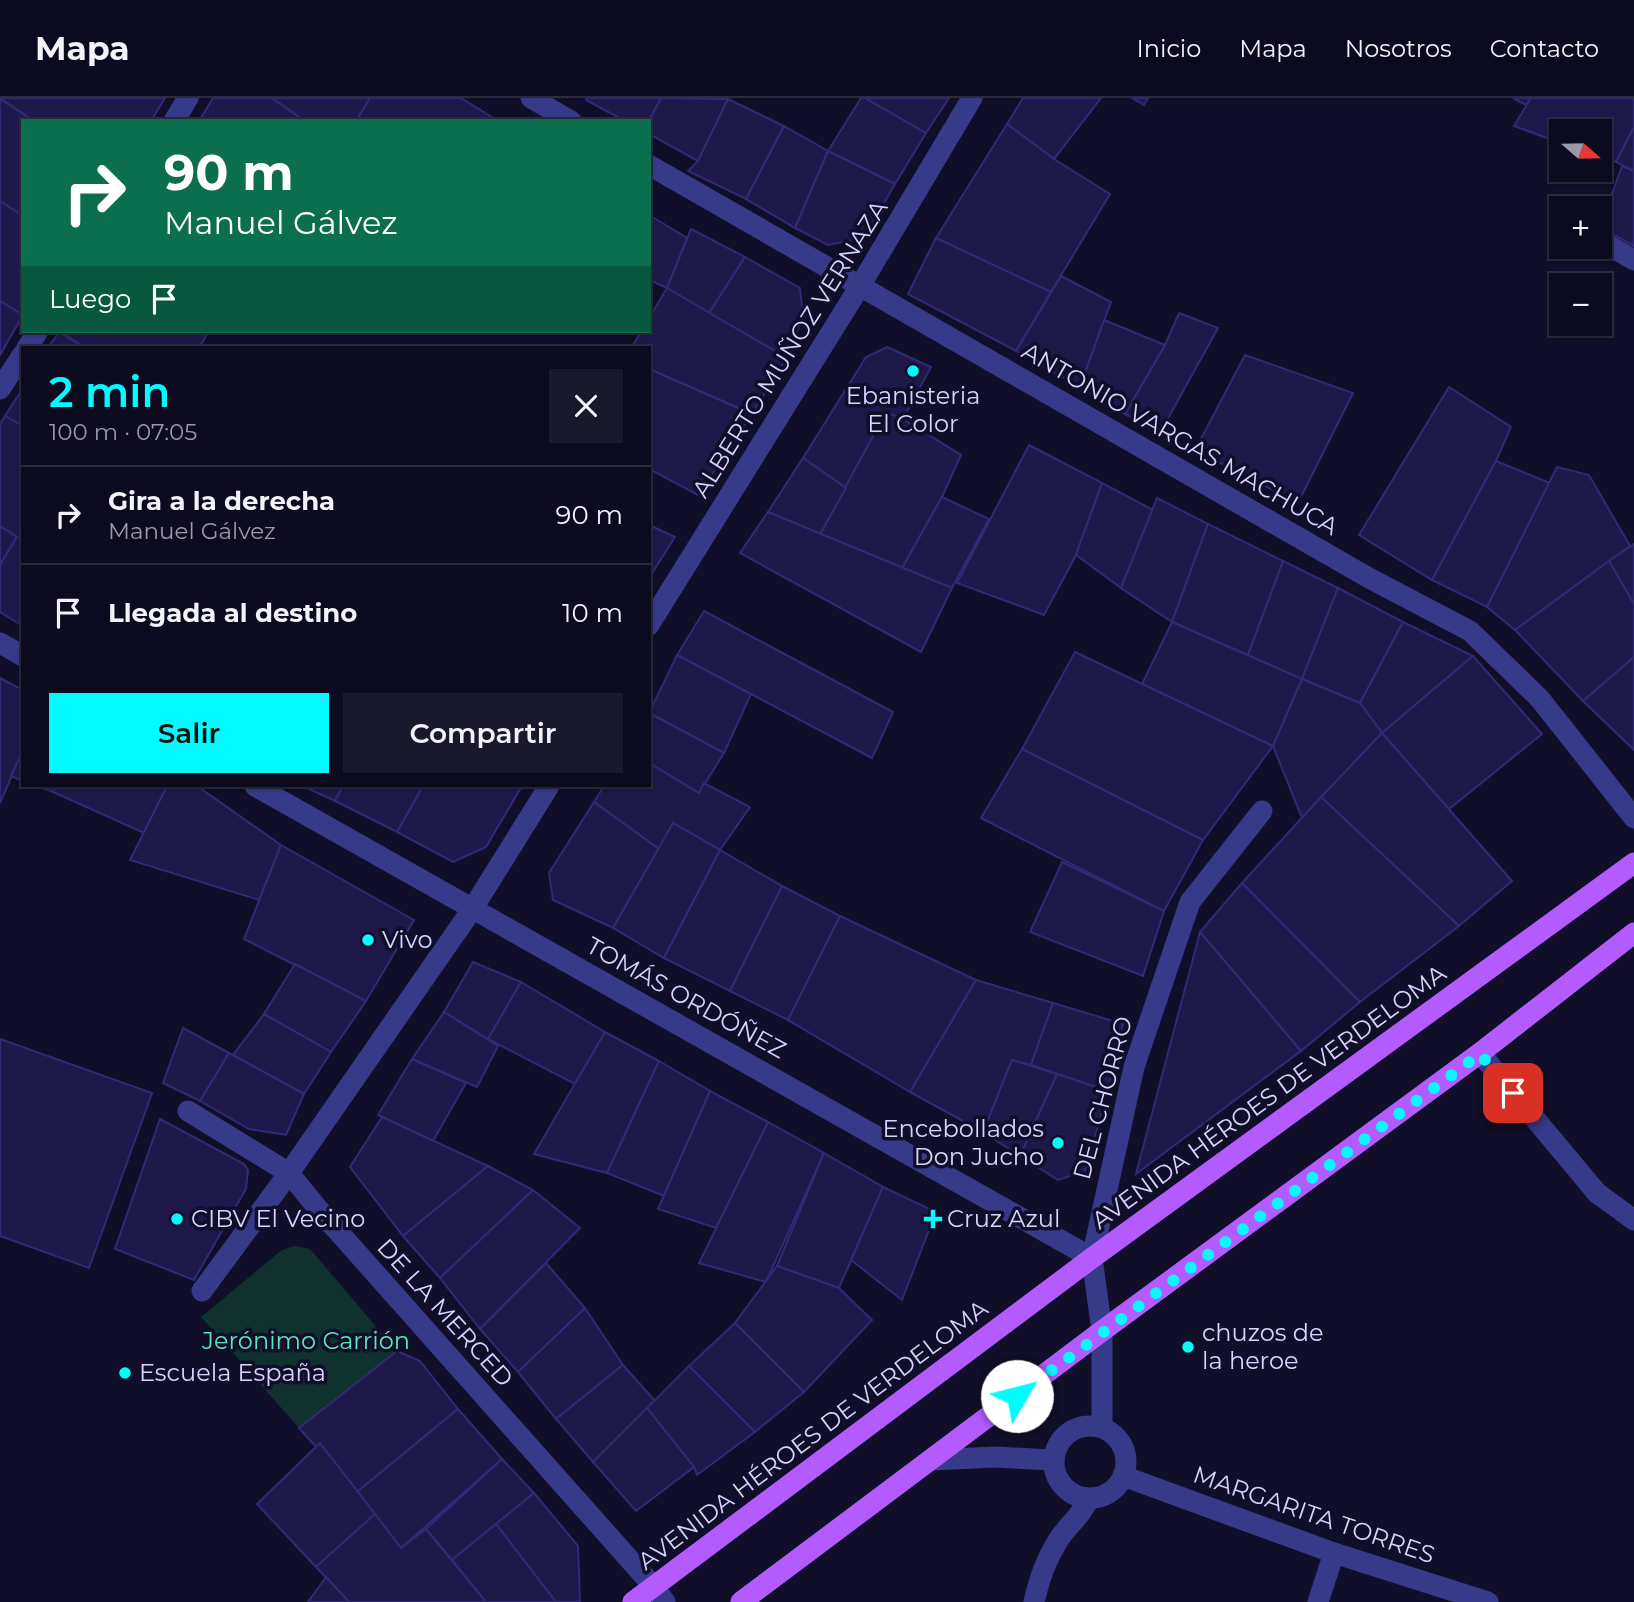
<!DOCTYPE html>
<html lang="es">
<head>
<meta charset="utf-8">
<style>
  :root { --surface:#0c0a1e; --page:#1a182b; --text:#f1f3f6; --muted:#9a9aa4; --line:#2c2b3c; --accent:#00fcff }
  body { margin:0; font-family:Montserrat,sans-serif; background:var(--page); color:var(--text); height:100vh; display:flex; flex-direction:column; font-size:26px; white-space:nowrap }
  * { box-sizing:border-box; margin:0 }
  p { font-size:23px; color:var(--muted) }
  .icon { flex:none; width:38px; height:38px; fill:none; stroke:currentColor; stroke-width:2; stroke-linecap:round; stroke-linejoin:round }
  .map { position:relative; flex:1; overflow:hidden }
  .panel { position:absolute; left:21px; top:248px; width:630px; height:441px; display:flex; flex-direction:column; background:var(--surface); border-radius:0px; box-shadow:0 2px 5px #0004,0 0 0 2px var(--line) }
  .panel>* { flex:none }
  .banner { position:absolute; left:21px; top:21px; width:630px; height:214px; border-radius:0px; box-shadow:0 2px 5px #0004,0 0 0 2px var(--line); background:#0b6e4f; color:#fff; overflow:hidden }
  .needle { width:46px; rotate:110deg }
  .tools { position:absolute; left:1549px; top:21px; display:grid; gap:14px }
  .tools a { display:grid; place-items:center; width:63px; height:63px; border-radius:0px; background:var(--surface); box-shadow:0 2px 5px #0004,0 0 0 2px var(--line); font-size:35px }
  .pin { position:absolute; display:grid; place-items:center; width:60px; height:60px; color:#fff; margin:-30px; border-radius:14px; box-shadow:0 4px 10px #0006 }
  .me { position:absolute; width:77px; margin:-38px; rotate:53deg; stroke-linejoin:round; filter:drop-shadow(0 0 5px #0008) }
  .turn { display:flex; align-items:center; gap:24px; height:147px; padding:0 28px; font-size:32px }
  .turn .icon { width:91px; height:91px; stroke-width:2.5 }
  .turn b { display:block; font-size:49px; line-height:60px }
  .then { display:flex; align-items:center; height:66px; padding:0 28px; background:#0003; gap:14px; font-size:26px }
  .round { display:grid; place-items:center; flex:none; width:74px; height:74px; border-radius:0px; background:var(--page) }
  .summary { display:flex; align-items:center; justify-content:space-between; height:119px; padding:0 28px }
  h1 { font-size:42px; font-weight:600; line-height:52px; color:var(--accent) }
  .action { display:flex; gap:14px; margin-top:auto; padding:14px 28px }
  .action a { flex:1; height:80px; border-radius:0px; background:var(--accent); color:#111; font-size:28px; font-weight:600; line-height:80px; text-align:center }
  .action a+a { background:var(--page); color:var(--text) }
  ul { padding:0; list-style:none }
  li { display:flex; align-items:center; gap:21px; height:98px; padding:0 28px; border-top:2px solid var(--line) }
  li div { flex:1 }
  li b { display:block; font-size:26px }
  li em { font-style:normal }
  header { display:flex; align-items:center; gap:42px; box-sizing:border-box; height:98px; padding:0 35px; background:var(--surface); border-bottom:2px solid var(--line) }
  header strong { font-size:33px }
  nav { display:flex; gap:38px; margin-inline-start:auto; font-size:24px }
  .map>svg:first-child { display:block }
  .green { fill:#10322e }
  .building { fill:#1e194a; stroke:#322977; stroke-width:2 }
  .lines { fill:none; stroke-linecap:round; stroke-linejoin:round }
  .minor { stroke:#363a89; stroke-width:21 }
  .major { stroke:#b45bff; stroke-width:21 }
  .route { stroke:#00fcff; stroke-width:12; stroke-dasharray:0 21.6 }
  .poi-dot { fill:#00fcff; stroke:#100e28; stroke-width:2.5 }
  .labels { text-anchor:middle; stroke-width:7; stroke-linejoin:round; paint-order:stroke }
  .street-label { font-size:24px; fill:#d6d4ff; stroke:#100e28 }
  .poi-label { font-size:24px; fill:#d6d4ff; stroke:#100e28; text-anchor:start }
  .park-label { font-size:24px; fill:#58e7b7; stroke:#100e28 }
</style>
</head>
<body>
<header>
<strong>Mapa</strong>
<nav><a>Inicio</a><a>Mapa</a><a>Nosotros</a><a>Contacto</a></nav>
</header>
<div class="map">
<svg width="1634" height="1504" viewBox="0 0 1634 1504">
  <rect width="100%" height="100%" fill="#100e28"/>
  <polygon class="green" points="295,1148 310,1151 397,1253 299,1330 201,1219 282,1152"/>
  <g class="building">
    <polygon points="0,0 165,0 151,23 34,23"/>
    <polygon points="213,0 272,0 305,23 199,23"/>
    <polygon points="272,0 370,0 356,23 305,23"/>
    <polygon points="370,0 461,0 495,21 494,23 356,23"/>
    <polygon points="587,0 661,0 649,23 625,23 586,2"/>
    <polygon points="661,0 728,1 698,63 649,36 649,23"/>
    <polygon points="861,0 865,0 926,35 895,86 828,53"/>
    <polygon points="865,0 949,0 926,35"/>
    <polygon points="1023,0 1101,0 1054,61 1007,26"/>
    <polygon points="1132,0 1148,0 1144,7"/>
    <polygon points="1513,0 1531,0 1526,7"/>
    <polygon points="1531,0 1634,0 1634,29 1616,64 1600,59 1600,33 1561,33 1561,45 1514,28"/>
    <polygon points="0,1 34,23 23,23 23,118 0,103"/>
    <polygon points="728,1 784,28 746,101 688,73 698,63"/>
    <polygon points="1007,26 1054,61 1110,96 1051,194 936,140"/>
    <polygon points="784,28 828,53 795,130 746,101"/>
    <polygon points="1634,29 1634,73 1616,64"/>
    <polygon points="828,53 895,86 864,140 828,147 795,130"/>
    <polygon points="1622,68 1634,73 1634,148 1600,129"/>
    <polygon points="0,103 23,118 23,217 0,203"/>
    <polygon points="649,117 687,140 667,190 649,182"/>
    <polygon points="691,131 745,159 709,215 667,190"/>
    <polygon points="936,140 1051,194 1016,253 908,196"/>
    <polygon points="745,159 800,190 803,218 787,260 709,215"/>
    <polygon points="1061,178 1111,204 1080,289 1016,253"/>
    <polygon points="667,190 787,260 752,316 649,271 649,250 631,250 642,233 649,233 649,220"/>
    <polygon points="0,203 23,217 0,257"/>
    <polygon points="1179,215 1218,230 1160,335 1125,316 1165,247"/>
    <polygon points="1104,222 1165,247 1125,316 1080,289"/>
    <polygon points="60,233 209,233 199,250 85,250"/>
    <polygon points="59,234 85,250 48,250"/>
    <polygon points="887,249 931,269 903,321 886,314 846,390 803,360 866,259"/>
    <polygon points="1245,257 1353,295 1298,405 1195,352"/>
    <polygon points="649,271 752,316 698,397 649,371"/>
    <polygon points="1449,289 1511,329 1496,363 1432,482 1359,437"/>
    <polygon points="23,290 23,328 5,318"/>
    <polygon points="886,314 903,321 961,357 942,399 902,470 820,436"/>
    <polygon points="5,318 23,328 23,443 0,428 0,326"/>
    <polygon points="1029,347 1102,385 1076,457 1044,517 957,485"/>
    <polygon points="803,360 846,390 820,436 768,414"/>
    <polygon points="1496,363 1550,385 1487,509 1432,482"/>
    <polygon points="1557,369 1589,377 1630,448 1515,532 1487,509"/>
    <polygon points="1102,385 1153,412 1121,490 1076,457"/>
    <polygon points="942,399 989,421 952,490 902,470"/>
    <polygon points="1157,400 1208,426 1172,524 1121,490"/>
    <polygon points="768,414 952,490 921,554 740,455"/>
    <polygon points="1208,426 1283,463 1248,557 1172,524"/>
    <polygon points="649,427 675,439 649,480"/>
    <polygon points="0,428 17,439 0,467"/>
    <polygon points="17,439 23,443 23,528 0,514 0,467"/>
    <polygon points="1634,446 1634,506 1609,463"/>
    <polygon points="1283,463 1338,490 1302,581 1248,557"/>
    <polygon points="1609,463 1634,506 1634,559 1583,603 1515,532"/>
    <polygon points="1338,490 1403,524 1360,605 1302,581"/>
    <polygon points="704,513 893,614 872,660 677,557"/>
    <polygon points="1172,524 1302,581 1273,648 1142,586"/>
    <polygon points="1403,524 1473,558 1382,635 1360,605"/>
    <polygon points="1075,554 1273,648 1203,742 1022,651"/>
    <polygon points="677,557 751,596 724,655 649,615"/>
    <polygon points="1473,558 1542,636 1449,711 1382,635"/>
    <polygon points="1634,559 1634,652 1583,603"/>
    <polygon points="0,580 23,592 23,652 0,705"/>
    <polygon points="1302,581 1360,605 1382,635 1302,720 1273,648"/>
    <polygon points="649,615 724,655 699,695 649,665"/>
    <polygon points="1382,635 1512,783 1459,828 1321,699"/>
    <polygon points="1022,651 1203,742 1164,813 981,720"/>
    <polygon points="23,652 23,683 11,678"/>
    <polygon points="649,665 699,695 704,685 750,709 720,752 673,725 659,751 594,704 604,688 649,688"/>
    <polygon points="37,688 56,688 53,694"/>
    <polygon points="56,688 167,688 144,735 53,694"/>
    <polygon points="167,688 197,688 281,747 259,802 130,762"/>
    <polygon points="303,688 343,688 335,703"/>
    <polygon points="343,688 423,688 397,734 335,703"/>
    <polygon points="423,688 522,688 486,749 453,764 397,734"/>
    <polygon points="1321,699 1459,828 1360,904 1242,785"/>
    <polygon points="594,704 659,751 613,830 553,802 549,775"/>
    <polygon points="673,725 720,752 664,860 613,830"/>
    <polygon points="281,747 414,822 366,903 244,841"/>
    <polygon points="720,752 782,788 730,893 664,860"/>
    <polygon points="1062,764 1164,813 1143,878 1030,834"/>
    <polygon points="1242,785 1360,904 1301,953 1200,834"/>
    <polygon points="782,788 840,818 788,922 730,893"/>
    <polygon points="840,818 976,882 910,994 788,922"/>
    <polygon points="1200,834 1301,953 1136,1076"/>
    <polygon points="473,864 521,884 488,941 444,914"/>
    <polygon points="295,866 366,903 331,954 264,916"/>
    <polygon points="976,882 1053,905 1031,967 1012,962 983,1034 910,994"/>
    <polygon points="521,884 605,934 575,986 488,941"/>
    <polygon points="1053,905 1123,926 1108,993 1031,967"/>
    <polygon points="444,914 498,948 477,989 412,961"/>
    <polygon points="264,916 331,954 304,996 233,957"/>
    <polygon points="183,930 229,955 200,1003 163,985"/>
    <polygon points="605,934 659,963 607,1075 534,1056"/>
    <polygon points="0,941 152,995 89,1170 0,1138"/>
    <polygon points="229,955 304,996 286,1037 249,1031 200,1003"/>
    <polygon points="412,961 466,985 433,1043 378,1017"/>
    <polygon points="1012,962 1057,976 1020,1058 983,1034"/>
    <polygon points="659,963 710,993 664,1098 607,1075"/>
    <polygon points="1057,976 1108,993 1085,1073 1058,1082 1020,1058"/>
    <polygon points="710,993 768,1024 716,1130 658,1111"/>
    <polygon points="382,1019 488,1068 403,1138 350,1069"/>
    <polygon points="160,1021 244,1066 248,1072 246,1091 194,1182 115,1151"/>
    <polygon points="768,1024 824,1055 766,1184 699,1165"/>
    <polygon points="824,1055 883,1089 839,1190 777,1168"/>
    <polygon points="488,1068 533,1092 440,1180 403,1138"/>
    <polygon points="883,1089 936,1114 902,1202 851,1162"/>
    <polygon points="533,1092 580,1130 480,1231 440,1180"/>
    <polygon points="546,1165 585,1210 518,1274 480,1231"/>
    <polygon points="777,1168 839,1190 872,1222 804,1294 735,1225"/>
    <polygon points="585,1210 623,1267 556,1321 518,1274"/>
    <polygon points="735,1225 804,1294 755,1334 689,1268"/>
    <polygon points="397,1253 420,1263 458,1311 357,1394 299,1330"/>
    <polygon points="623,1267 655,1303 593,1364 556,1321"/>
    <polygon points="689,1268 755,1334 697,1377 694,1369 647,1310"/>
    <polygon points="647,1310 694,1369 636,1413 593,1364"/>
    <polygon points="458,1311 502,1361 401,1450 357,1394"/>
    <polygon points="320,1345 375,1416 316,1469 257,1406"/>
    <polygon points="502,1361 534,1395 452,1462 426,1431"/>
    <polygon points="534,1395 578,1448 580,1504 556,1504 496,1426"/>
    <polygon points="375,1416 401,1450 426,1431 486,1504 349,1504 316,1469"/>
    <polygon points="496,1426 556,1504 486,1504 452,1462"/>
    <polygon points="326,1479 349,1504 308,1504"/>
  </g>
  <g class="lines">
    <g class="minor">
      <polyline points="531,0 571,23"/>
      <polyline points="174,23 188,0"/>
      <polyline points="649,67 1369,480 1470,533 1540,601 1634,720"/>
      <polyline points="1608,147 1634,162"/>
      <polyline points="27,250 38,233"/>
      <polyline points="0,291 23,256"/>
      <polyline points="649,527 860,188 972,0"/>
      <polyline points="0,545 23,558"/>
      <polyline points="255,688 1092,1160"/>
      <polyline points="549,688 473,810 289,1075 319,1112 654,1489 665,1504"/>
      <polyline points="1480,955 1597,1095 1634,1122"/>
      <polyline points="188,1013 289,1075 202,1193"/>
      <circle cx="1090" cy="1364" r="36"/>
      <polyline points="1102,1329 1102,1233 1092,1160 1134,969 1190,804 1262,713"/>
      <polyline points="932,1362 994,1359 1053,1362"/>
      <polyline points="1123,1378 1334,1455 1488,1504"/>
      <path d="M1034 1504C1039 1481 1046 1461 1059 1441 1069 1426 1081 1418 1089 1401"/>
      <polyline points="1318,1504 1334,1455"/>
    </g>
    <g class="major">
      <polyline points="633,1504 1092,1160 1634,765"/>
      <polyline points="741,1504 1102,1233 1480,955 1634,835"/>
    </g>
  </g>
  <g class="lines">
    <polyline class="route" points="1017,1298 1480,956 1513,995"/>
  </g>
  <g class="poi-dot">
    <circle cx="913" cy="273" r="7"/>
    <circle cx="368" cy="842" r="7"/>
    <circle cx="1058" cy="1045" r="7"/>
    <circle cx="177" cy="1121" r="7"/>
    <path d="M929.5 1110.5h7v7h7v7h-7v7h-7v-7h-7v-7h7z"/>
    <circle cx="1188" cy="1249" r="7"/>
    <circle cx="125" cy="1275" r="7"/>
  </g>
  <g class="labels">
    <g class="street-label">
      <text transform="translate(790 251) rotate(-58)" y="8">ALBERTO MUÑOZ VERNAZA</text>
      <text transform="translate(1180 341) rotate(30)" y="8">ANTONIO VARGAS MACHUCA</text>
      <text transform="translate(686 900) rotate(29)" y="8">TOMÁS ORDÓÑEZ</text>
      <text transform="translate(1269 999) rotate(-36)" y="8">AVENIDA HÉROES DE VERDELOMA</text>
      <text transform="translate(1103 1000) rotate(-75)" y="8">DEL CHORRO</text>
      <text transform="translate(445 1215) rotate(48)" y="8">DE LA MERCED</text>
      <text transform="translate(813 1337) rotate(-37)" y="8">AVENIDA HÉROES DE VERDELOMA</text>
      <text transform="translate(1314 1417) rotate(19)" y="8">MARGARITA TORRES</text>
    </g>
    <g class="poi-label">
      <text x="913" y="306" text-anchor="middle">Ebanisteria<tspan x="913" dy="28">El Color</tspan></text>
      <text x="382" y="850">Vivo</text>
      <text x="1044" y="1039" text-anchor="end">Encebollados<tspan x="1044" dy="28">Don Jucho</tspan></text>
      <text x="191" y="1129">CIBV El Vecino</text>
      <text x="947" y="1129">Cruz Azul</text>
      <text x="1202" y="1243">chuzos de<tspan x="1202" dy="28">la heroe</tspan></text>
      <text x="139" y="1283">Escuela España</text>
    </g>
    <g class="park-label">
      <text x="306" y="1251">Jerónimo Carrión</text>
    </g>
  </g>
</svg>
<div class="tools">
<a><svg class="needle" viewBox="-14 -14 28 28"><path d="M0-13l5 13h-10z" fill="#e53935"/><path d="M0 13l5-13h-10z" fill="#9a9aa4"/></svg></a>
<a>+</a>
<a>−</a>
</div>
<div class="pin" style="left:1513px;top:995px;background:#d93025"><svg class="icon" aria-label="arrive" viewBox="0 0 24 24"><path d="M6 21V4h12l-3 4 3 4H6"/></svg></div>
<svg class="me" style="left:1017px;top:1298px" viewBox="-20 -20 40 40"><circle r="19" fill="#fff"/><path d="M0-13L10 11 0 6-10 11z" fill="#00fcff"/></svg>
<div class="banner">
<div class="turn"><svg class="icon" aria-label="right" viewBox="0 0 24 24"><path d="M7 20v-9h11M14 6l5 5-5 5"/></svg><div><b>90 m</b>Manuel Gálvez</div></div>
<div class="then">Luego<svg class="icon" aria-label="arrive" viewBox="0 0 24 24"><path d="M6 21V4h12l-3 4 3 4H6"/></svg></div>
</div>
<section class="panel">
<div class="summary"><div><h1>2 min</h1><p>100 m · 07:05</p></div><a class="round"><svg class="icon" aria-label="close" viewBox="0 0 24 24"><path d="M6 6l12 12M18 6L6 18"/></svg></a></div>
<ul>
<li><svg class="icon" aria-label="right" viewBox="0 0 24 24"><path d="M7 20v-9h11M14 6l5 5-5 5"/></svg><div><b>Gira a la derecha</b><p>Manuel Gálvez</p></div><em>90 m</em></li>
<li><svg class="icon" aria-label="arrive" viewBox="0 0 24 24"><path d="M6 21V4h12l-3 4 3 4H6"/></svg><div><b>Llegada al destino</b></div><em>10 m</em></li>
</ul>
<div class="action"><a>Salir</a><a>Compartir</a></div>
</section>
</div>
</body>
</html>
